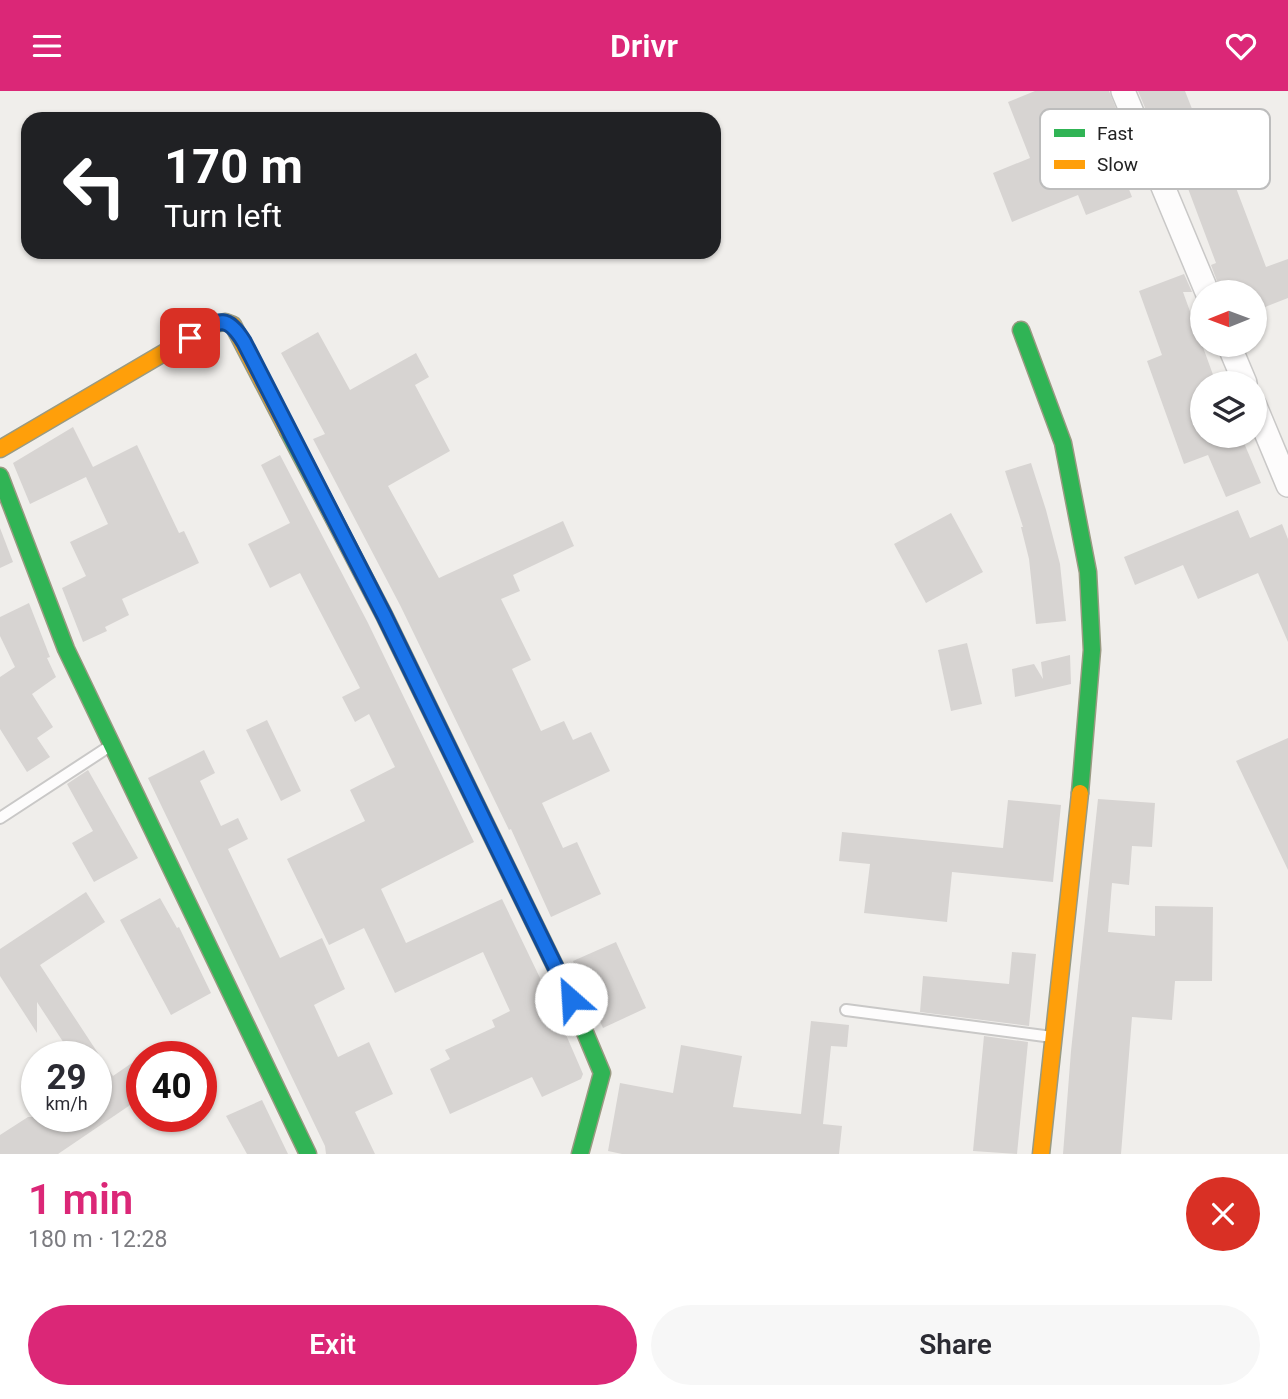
<!DOCTYPE html>
<html lang="en">
<head>
<meta charset="utf-8">
<style>
  :root { --surface:#fff; --page:#f7f7f7; --text:#2b2b33; --muted:#7c7c81; --accent:#db2777 }
  body { margin:0; font-family:Roboto,sans-serif; background:var(--page); color:var(--text); height:100vh; display:flex; flex-direction:column; font-size:26px; white-space:nowrap }
  * { box-sizing:border-box; margin:0 }
  p { font-size:23px; color:var(--muted) }
  .icon { flex:none; width:38px; height:38px; fill:none; stroke:currentColor; stroke-width:2; stroke-linecap:round; stroke-linejoin:round }
  .map { position:relative; height:1063px; overflow:hidden }
  .side { display:flex; flex-direction:column; background:var(--surface); flex:1 }
  .side>* { flex:none }
  .hud { position:absolute; left:21px; top:21px; width:700px; height:147px; border-radius:21px; box-shadow:0 2px 5px #0004; background:#202124; color:#fff; overflow:hidden }
  .needle { width:46px; rotate:269deg }
  .tools { position:absolute; left:1190px; top:189px; display:grid; gap:14px }
  .tools a { display:grid; place-items:center; width:77px; height:77px; border-radius:50%; background:var(--surface); box-shadow:0 2px 5px #0004; font-size:35px }
  .speed { position:absolute; left:21px; top:950px; display:flex; gap:14px; font-size:35px; font-weight:700; text-align:center }
  .speed>* { display:grid; place-content:center; width:91px; height:91px; border-radius:50%; background:var(--surface); box-shadow:0 2px 5px #0004; line-height:1 }
  .speed small { font-size:18px; font-weight:400 }
  .speed .limit { border:10px solid #d22; background:#fff; color:#111 }
  .pin { position:absolute; display:grid; place-items:center; width:60px; height:60px; color:#fff; margin:-30px; border-radius:14px; box-shadow:0 4px 10px #0006 }
  .me { position:absolute; width:77px; margin:-38px; rotate:334deg; stroke-linejoin:round; filter:drop-shadow(0 0 5px #0008) }
  .turn { display:flex; align-items:center; gap:24px; height:147px; padding:0 28px; font-size:32px }
  .turn .icon { width:91px; height:91px; stroke-width:2.5 }
  .turn b { display:block; font-size:49px; line-height:60px }
  .round { display:grid; place-items:center; flex:none; width:74px; height:74px; border-radius:37px; background:var(--page) }
  .summary { display:flex; align-items:center; justify-content:space-between; height:119px; padding:0 28px }
  h1 { font-size:42px; font-weight:600; line-height:52px; color:var(--accent) }
  .button { display:flex; gap:14px; margin-top:auto; padding:14px 28px }
  .button a { flex:1; height:80px; border-radius:42px; background:var(--accent); color:#fff; font-size:28px; font-weight:600; line-height:80px; text-align:center }
  .button a+a { background:var(--page); color:var(--text) }
  header { display:flex; justify-content:space-between; align-items:center; height:91px; padding:0 28px; background:var(--accent); color:#fff; font-size:32px; font-weight:600 }
  .map>svg:first-child { display:block }
  .building { fill:#d7d4d2 }
  .lines { fill:none; stroke-linecap:round; stroke-linejoin:round }
  .lane-casing { stroke:#c9c8c7; stroke-width:14 }
  .street-casing { stroke:#c9c8c7; stroke-width:26 }
  .fast-casing { stroke:#999a82; stroke-width:19 }
  .slow-casing { stroke:#999a82; stroke-width:19 }
  .lane { stroke:#fdfcfc; stroke-width:10 }
  .street { stroke:#fdfcfc; stroke-width:23 }
  .fast { stroke:#30b455; stroke-width:16 }
  .slow { stroke:#ff9f0a; stroke-width:16 }
  .route-casing { stroke:#114b97; stroke-width:18 }
  .route { stroke:#1a73e8; stroke-width:12 }
  .key { fill:#fff; stroke:#bdbdbd; stroke-width:2 }
  .key-label { font-size:19px; fill:#222 }
</style>
</head>
<body>
<header><svg class="icon" aria-label="menu" viewBox="0 0 24 24"><path d="M4 6h16M4 12h16M4 18h16"/></svg>Drivr<svg class="icon" aria-label="heart" viewBox="0 0 24 24"><path d="M12 20l-8-8c-3-5 5-10 8-4 3-6 11-1 8 4z"/></svg></header>
<div class="map">
<svg width="1288" height="1063" viewBox="0 0 1288 1063">
  <rect width="100%" height="100%" fill="#f0eeeb"/>
  <g class="building">
    <polygon points="1035,0 1109,0 1130,52 1113,58 1132,106 1086,124 1078,104 1012,131 993,82 1030,67 1008,11"/>
    <polygon points="1138,0 1185,0 1196,28 1208,23 1266,176 1288,168 1288,207 1255,220 1255,201 1221,201 1211,174 1216,172 1166,39 1156,43"/>
    <polygon points="1184,183 1192,201 1183,201 1216,292 1202,292 1202,345 1252,345 1253,347 1238,353 1244,352 1261,392 1226,406 1208,364 1184,373 1147,270 1162,264 1139,200"/>
    <polygon points="318,241 350,299 416,262 429,286 415,294 450,360 388,395 439,487 563,430 574,455 513,484 520,500 501,508 531,569 512,578 541,640 564,630 573,649 591,641 610,680 542,712 563,757 577,751 601,803 551,826 511,738 509,739 401,516 313,348 325,343 281,262"/>
    <polygon points="73,336 93,376 137,354 179,442 184,440 199,472 122,508 129,524 105,536 107,540 83,551 62,497 86,485 70,451 108,433 86,386 30,413 13,372"/>
    <polygon points="280,364 368,532 474,751 381,798 406,852 502,808 554,916 583,983 581,988 542,1006 532,986 450,1023 430,978 450,968 445,959 495,936 492,929 510,920 483,861 395,902 364,837 329,854 287,768 365,730 350,699 395,676 369,623 355,631 342,606 360,597 300,482 270,497 248,453 290,432 261,374"/>
    <polygon points="1031,372 1046,419 1060,473 1066,530 1036,533 1029,468 1021,436 1023,436 1005,380"/>
    <polygon points="1238,419 1250,447 1282,433 1288,448 1288,551 1258,482 1198,508 1183,474 1135,494 1124,466"/>
    <polygon points="951,422 983,481 926,512 894,453"/>
    <polygon points="0,437 13,471 0,477"/>
    <polygon points="29,512 50,566 47,567 56,586 32,603 53,636 37,647 50,666 27,681 0,638 0,586 15,576 0,545 0,526"/>
    <polygon points="967,552 982,613 951,620 938,559"/>
    <polygon points="1070,564 1071,593 1015,606 1012,578 1034,573 1043,588 1041,571"/>
    <polygon points="267,629 301,700 281,710 246,639"/>
    <polygon points="1288,647 1288,779 1236,670"/>
    <polygon points="204,659 215,682 200,690 221,735 238,727 248,748 228,758 280,867 322,847 345,898 314,914 338,966 369,951 393,1003 355,1021 375,1063 326,1063 325,1055 148,687"/>
    <polygon points="88,679 138,767 94,791 72,752 93,740 67,693"/>
    <polygon points="1098,708 1155,712 1152,756 1132,755 1129,794 1112,792 1108,841 1155,845 1155,815 1213,816 1212,890 1175,890 1172,929 1132,926 1121,1063 1063,1063 1071,960"/>
    <polygon points="1008,709 1061,714 1053,791 952,781 947,831 864,822 870,773 839,770 842,741 1003,757"/>
    <polygon points="86,801 105,831 40,874 113,985 142,965 142,1006 58,1063 0,1063 0,1044 28,1026 96,1026 96,966 73,966 37,911 37,942 0,885 0,858"/>
    <polygon points="160,807 177,837 179,836 211,902 171,924 120,829"/>
    <polygon points="616,851 646,917 603,937 573,870"/>
    <polygon points="1012,861 1036,863 1029,935 920,921 923,885 1009,893"/>
    <polygon points="811,930 849,934 847,956 831,955 823,1033 842,1035 839,1063 622,1063 608,1060 620,992 673,1002 681,954 742,965 733,1016 801,1023"/>
    <polygon points="984,945 1028,951 1017,1063 973,1060"/>
    <polygon points="262,1009 288,1063 247,1063 226,1025"/>
  </g>
  <g class="lines">
    <g class="lane-casing">
      <g id="lane">
        <polyline points="0,727 110,655"/>
        <polyline points="846,919 1052,946"/>
      </g>
    </g>
    <g class="street-casing">
      <g id="street">
        <polyline points="1123,0 1207,201"/>
        <polyline points="1229,254 1245,292"/>
        <polyline points="1255,315 1288,394"/>
      </g>
    </g>
    <g class="fast-casing">
      <g id="fast">
        <polyline points="1021,239 1063,352 1088,481 1092,559 1080,702"/>
        <polyline points="288,340 384,524 571,908 602,982 580,1063"/>
        <polyline points="0,385 66,558 308,1063"/>
      </g>
    </g>
    <g class="slow-casing">
      <g id="slow">
        <polyline points="0,358 213,233 225,231 233,234 288,340"/>
        <polyline points="1041,1063 1080,702"/>
      </g>
    </g>
    <use href="#lane" class="lane"/>
    <use href="#street" class="street"/>
    <use href="#fast" class="fast"/>
    <use href="#slow" class="slow"/>
  </g>
  <g class="lines">
    <g class="route-casing">
      <path id="route" d="M190 247C217 231 225 220 244 251L384 524 571 908"/>
    </g>
    <use href="#route" class="route"/>
  </g>
  <rect x="1040" y="18" width="230" height="80" rx="10" class="key"/>
  <rect x="1054" y="38" width="31" height="8" fill="#30b455"/>
  <rect x="1054" y="69" width="31" height="9" fill="#ff9f0a"/>
  <g class="key-label">
    <text x="1097" y="49">Fast</text>
    <text x="1097" y="80">Slow</text>
  </g>
</svg>
<div class="tools">
<a><svg class="needle" viewBox="-14 -14 28 28"><path d="M0-13l5 13h-10z" fill="#e53935"/><path d="M0 13l5-13h-10z" fill="#7c7c81"/></svg></a>
<a><svg class="icon" aria-label="layers" viewBox="0 0 24 24"><path d="M12 4l9 5-9 5-9-5zM3 14l9 5 9-5"/></svg></a>
</div>
<div class="speed"><div>29<small>km/h</small></div><div class="limit">40</div></div>
<div class="pin" style="left:190px;top:247px;background:#d93025"><svg class="icon" aria-label="arrive" viewBox="0 0 24 24"><path d="M6 21V4h12l-3 4 3 4H6"/></svg></div>
<svg class="me" style="left:571px;top:908px" viewBox="-20 -20 40 40"><circle r="19" fill="#fff"/><path d="M0-13L10 11 0 6-10 11z" fill="#1a73e8"/></svg>
<div class="hud">
<div class="turn"><svg class="icon" aria-label="left" viewBox="0 0 24 24"><path d="M17 20v-9H6M10 6l-5 5 5 5"/></svg><div><b>170 m</b>Turn left</div></div>
</div>
</div>
<section class="side">
<div class="summary"><div><h1>1 min</h1><p>180 m · 12:28</p></div><a class="round" style="background:#d93025;color:#fff"><svg class="icon" aria-label="close" viewBox="0 0 24 24"><path d="M6 6l12 12M18 6L6 18"/></svg></a></div>
<div class="button"><a>Exit</a><a>Share</a></div>
</section>
</body>
</html>
